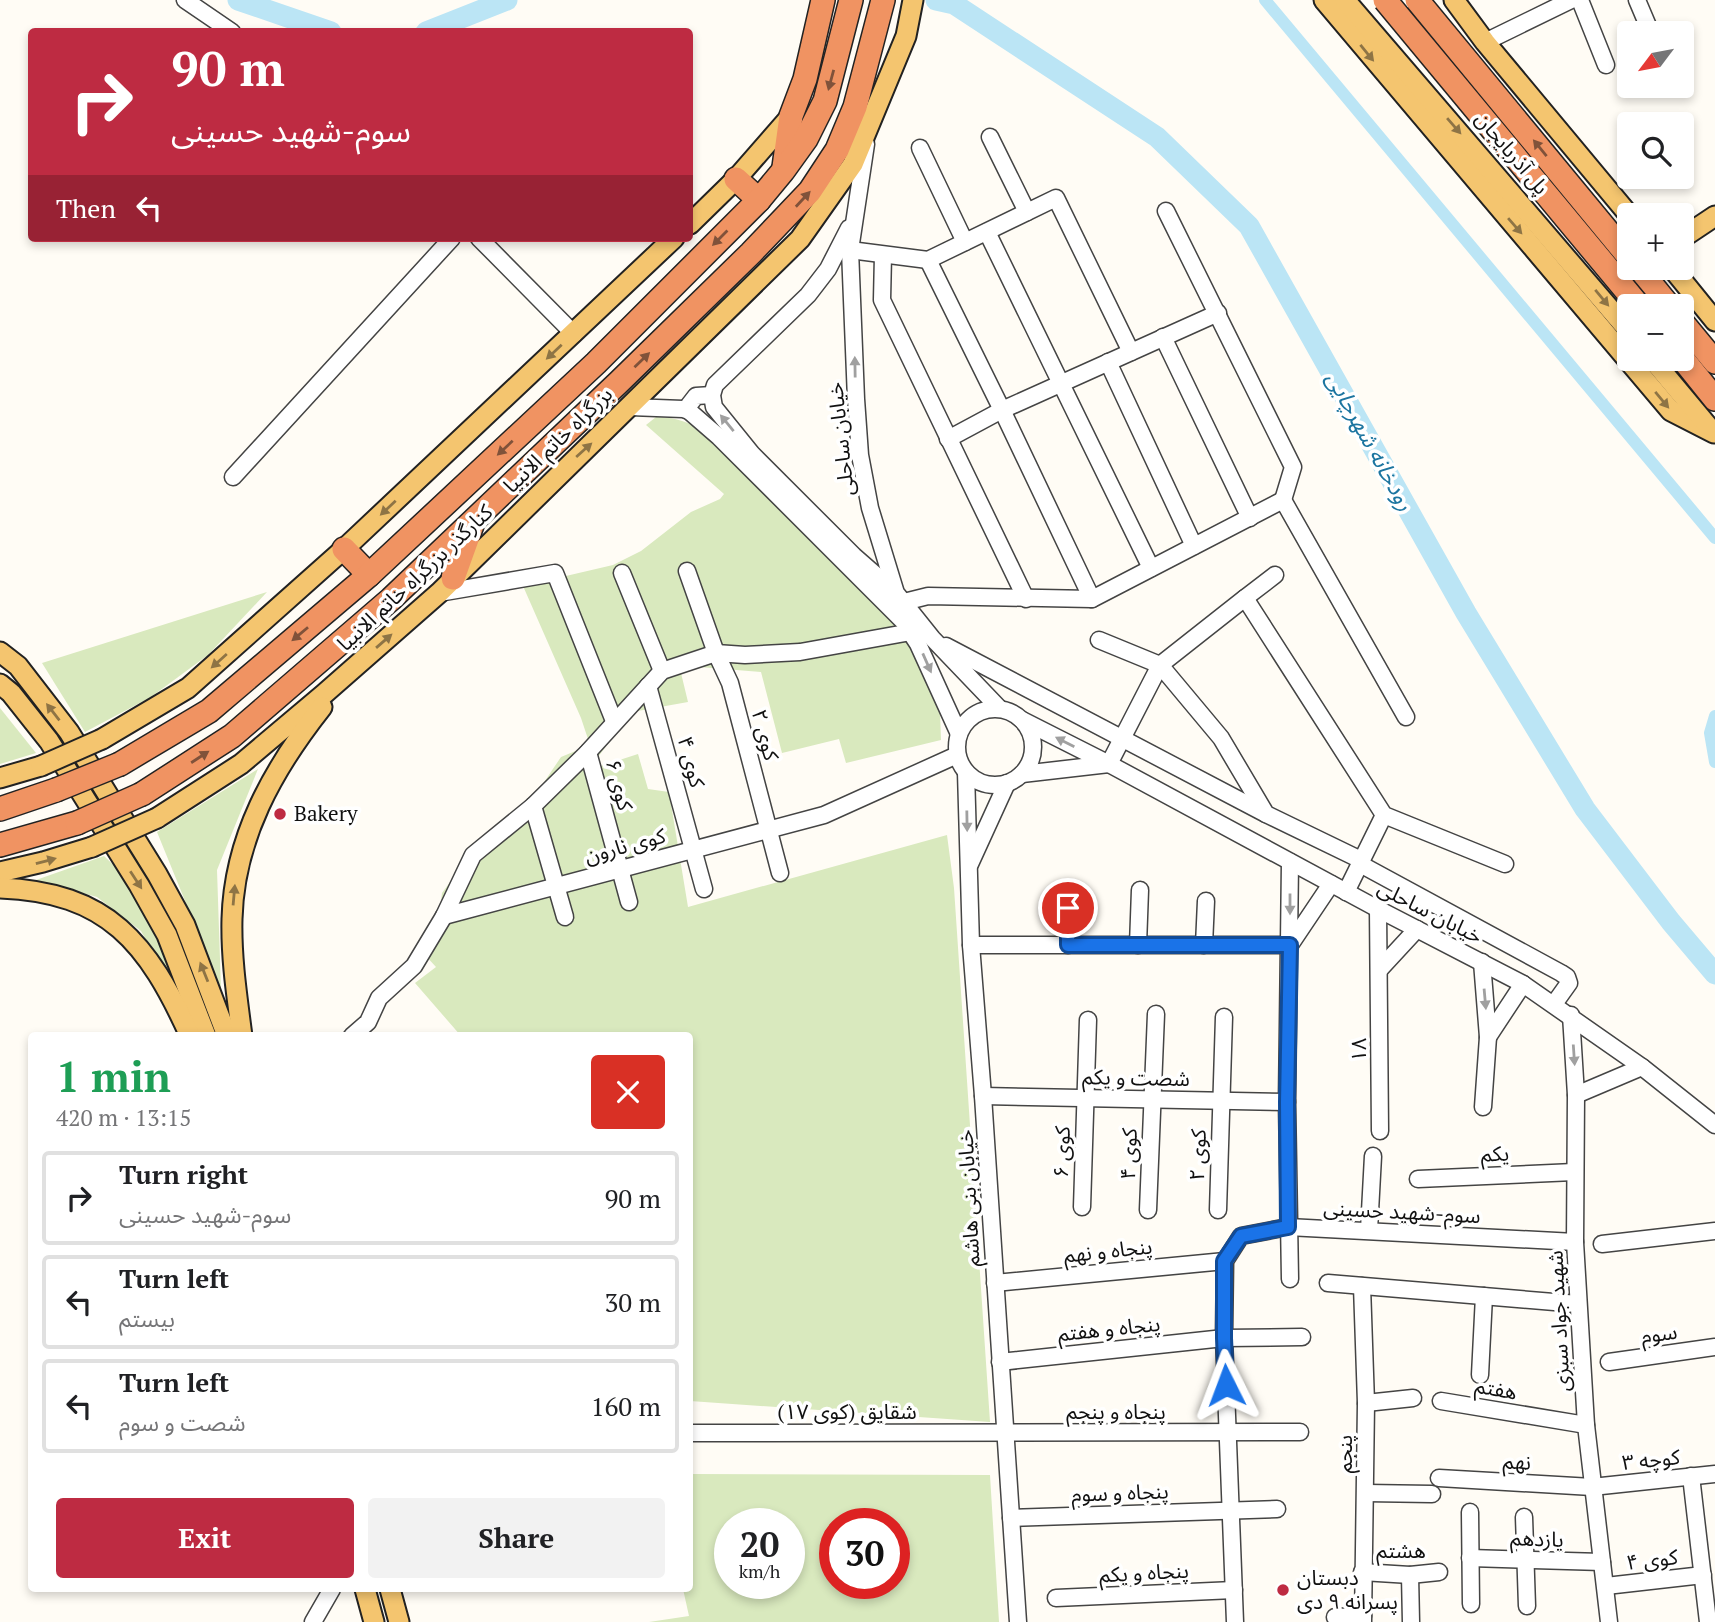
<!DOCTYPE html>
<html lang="en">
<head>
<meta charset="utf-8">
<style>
  :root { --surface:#fff; --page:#f2f2f2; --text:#202124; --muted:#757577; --line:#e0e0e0; --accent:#be2b42 }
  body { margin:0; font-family:"PT Serif","Noto Sans Arabic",serif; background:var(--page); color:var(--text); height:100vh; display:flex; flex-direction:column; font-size:26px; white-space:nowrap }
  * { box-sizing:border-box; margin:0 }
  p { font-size:23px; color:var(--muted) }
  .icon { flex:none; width:38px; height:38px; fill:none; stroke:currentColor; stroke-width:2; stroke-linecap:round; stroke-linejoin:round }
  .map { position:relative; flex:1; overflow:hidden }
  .panel { position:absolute; left:28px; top:1032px; width:665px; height:560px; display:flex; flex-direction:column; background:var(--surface); border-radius:7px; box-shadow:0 4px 10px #0003 }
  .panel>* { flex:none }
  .hud { position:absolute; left:28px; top:28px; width:665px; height:214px; border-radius:7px; box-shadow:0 4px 10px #0003; background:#be2b42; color:#fff; overflow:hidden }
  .needle { width:46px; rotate:238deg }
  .buttons { position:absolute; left:1617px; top:21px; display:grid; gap:14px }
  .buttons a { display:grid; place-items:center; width:77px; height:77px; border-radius:7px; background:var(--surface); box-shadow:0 4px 10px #0003; font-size:35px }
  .speed { position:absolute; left:714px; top:1508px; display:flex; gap:14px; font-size:35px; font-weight:700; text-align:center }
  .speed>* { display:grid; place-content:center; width:91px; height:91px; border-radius:50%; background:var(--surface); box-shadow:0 4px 10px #0003; line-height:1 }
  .speed small { font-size:18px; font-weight:400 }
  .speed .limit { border:10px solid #d22; background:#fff; color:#111 }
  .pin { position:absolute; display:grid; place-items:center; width:60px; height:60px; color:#fff; margin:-30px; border:4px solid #fff; border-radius:50%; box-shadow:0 2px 7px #0007 }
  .me { position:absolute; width:77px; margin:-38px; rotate:357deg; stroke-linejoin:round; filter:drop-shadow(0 0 5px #0008) }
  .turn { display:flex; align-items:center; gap:24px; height:147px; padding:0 28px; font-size:32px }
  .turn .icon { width:91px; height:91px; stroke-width:2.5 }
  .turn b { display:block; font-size:49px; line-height:60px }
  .then { display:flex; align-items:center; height:66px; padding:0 28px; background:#0003; gap:14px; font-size:26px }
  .round { display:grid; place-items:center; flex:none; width:74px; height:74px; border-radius:7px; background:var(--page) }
  .headline { display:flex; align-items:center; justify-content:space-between; height:119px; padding:0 28px }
  h1 { font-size:42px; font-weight:600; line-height:52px; color:#1e9e55 }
  .cta { display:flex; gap:14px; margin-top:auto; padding:14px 28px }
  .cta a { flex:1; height:80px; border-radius:7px; background:var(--accent); color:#fff; font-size:28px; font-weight:600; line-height:80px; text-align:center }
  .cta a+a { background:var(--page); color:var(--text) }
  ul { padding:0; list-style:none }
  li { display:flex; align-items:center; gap:21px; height:94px; margin:0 14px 10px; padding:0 14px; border:4px solid var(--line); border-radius:7px }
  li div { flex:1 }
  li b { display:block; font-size:26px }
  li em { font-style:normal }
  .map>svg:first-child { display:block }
  .green { fill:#d9e9be; fill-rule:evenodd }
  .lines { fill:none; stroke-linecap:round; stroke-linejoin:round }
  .canal { stroke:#bbe5f5; stroke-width:12 }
  .river { stroke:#bbe5f5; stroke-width:21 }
  .minor-casing { stroke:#444; stroke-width:19 }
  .major-casing { stroke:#222; stroke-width:23 }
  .highway-casing { stroke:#222; stroke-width:26 }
  .minor { stroke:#fff; stroke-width:16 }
  .major { stroke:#f4c56f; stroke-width:19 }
  .highway { stroke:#f09362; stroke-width:23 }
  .major-bridge-casing { stroke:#222; stroke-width:23; stroke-linecap:butt }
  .highway-bridge-casing { stroke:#222; stroke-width:26; stroke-linecap:butt }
  .major-bridge { stroke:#f4c56f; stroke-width:19 }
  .highway-bridge { stroke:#f09362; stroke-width:23 }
  .oneway { fill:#8e7445 }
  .oneway2 { fill:#80523a }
  .oneway3 { fill:#a0a0a0 }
  .route-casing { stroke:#114b97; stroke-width:18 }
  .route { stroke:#1a73e8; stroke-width:12 }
  .poi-dot { fill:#be2b42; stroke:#fff; stroke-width:2.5 }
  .labels { text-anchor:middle; stroke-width:7; stroke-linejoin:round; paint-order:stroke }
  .street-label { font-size:21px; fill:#111; stroke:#fff }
  .poi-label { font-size:21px; fill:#111; stroke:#fff; text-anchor:start }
  .water-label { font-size:23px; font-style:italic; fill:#1c75a0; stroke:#fff }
</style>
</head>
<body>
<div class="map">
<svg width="1715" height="1622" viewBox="0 0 1715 1622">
  <rect width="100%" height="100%" fill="#fffcf5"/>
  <g class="green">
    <path d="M656 417C676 417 689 422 706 433L839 569 874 583 886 592 940 711 941 740 846 763 839 739 782 753 761 672 699 667 681 673 688 702 632 712 598 757 601 766 638 754 648 789 669 792 688 907 947 835 954 888 990 1422 690 1401V1036H461L415 983 436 967 425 955 437 932 442 893 472 852 528 806 561 757 590 745 581 718 523 586 613 565 641 551 691 512 720 499 724 494 646 425Z"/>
    <polygon points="267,592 208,655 151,697 85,732 42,663"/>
    <polygon points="0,708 36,753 0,764"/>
    <polygon points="258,769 217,870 221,989 157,832"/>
    <polygon points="104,856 127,878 156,930 181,1002 141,931 97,897 36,880"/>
    <path d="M690 1474 990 1475 999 1622H649L689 1616 683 1589H690ZM730 1524H789V1584H730ZM835 1524H894V1584H835Z"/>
  </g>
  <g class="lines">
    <g class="canal">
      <polyline points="1265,0 1715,538"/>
      <polyline points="1715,716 1710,733 1715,762"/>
    </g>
    <g class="river">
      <polyline points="238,0 331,32"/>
      <polyline points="936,0 954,4 1157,137 1249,226 1466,613 1585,809 1671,922 1715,974"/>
      <polyline points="426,32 507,0"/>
    </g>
    <g class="minor-casing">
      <g id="minor">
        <polyline points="185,0 232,32"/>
        <polyline points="1580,0 1606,65"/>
        <polyline points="1637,0 1651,33"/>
        <polyline points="1485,42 1571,0"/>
        <polyline points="990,137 1027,212"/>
        <polyline points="866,144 850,250 856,399 860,455 870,508 896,593 932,638 999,708"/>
        <polyline points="920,148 965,242"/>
        <polyline points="1166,211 1293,467 1283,500"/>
        <polyline points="849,228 828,269 808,295 715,385 712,395 714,407 752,454 854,556 894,591"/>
        <polyline points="987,232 1151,568"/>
        <polyline points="479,238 574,334"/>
        <polyline points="850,250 928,260 1056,198 1131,352"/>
        <polyline points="883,255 882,300 1026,599"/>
        <polyline points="928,260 1002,410 1092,599"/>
        <polyline points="1163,337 1250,518"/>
        <polyline points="1108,362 1194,546"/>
        <polyline points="630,407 683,409 689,411 719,437 903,621 918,644 959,734"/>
        <polyline points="689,411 689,405 696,396 712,395"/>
        <polyline points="948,439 1002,410 1218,313"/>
        <polyline points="233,477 452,238"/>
        <polyline points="687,571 716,653 730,683 780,873"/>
        <polyline points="622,573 662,671"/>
        <polyline points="439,593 555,573 614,721"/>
        <polyline points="1245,598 1275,575"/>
        <polyline points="904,602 928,596 1092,599 1283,500 1406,717"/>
        <polyline points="1099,640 1160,665 1221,738 1266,814 1361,860"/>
        <polyline points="946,646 1266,814"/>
        <polyline points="648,686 704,889"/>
        <circle cx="995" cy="747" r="38"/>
        <polyline points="1022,720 1109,764 1378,909 1523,984 1642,1067 1715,1125"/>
        <polyline points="588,752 629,902"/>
        <polyline points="1109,764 1160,665 1245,598 1384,815 1505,864"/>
        <polyline points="966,772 971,945 983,1096 1018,1622"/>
        <polyline points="1022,774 1109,764"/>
        <polyline points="533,806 565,917"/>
        <polyline points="970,864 1007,783"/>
        <polyline points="1360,864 1561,973 1567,977 1569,983 1554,1004"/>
        <polyline points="1346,892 1384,815"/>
        <polyline points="1378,909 1380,1131"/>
        <polyline points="444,916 824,815 957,755"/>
        <polyline points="971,945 1290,945"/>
        <polyline points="1068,945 1068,889"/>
        <polyline points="1138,945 1140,890"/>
        <polyline points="1204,945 1206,901"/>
        <polyline points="1290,945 1331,884"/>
        <polyline points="1482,962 1488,1037 1483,1107"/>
        <polyline points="1380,969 1417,929"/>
        <polyline points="1571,1015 1576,1095 1575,1242 1586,1425 1609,1622"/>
        <polyline points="352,1036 368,1022 379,998 414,966 444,916 473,855 533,806 588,752 662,671 716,653 745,655 800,652 911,632"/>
        <polyline points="1488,1037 1523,984"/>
        <polyline points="1576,1095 1642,1067"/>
        <polyline points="983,1096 1287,1102"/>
        <polyline points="1418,1179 1574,1172"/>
        <polyline points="1082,1207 1088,1020"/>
        <polyline points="1148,1210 1156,1014"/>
        <polyline points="1218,1210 1224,1017"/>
        <polyline points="1369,1230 1373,1156"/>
        <polyline points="1602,1244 1715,1231"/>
        <polyline points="1290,1279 1287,1102 1290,862"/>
        <polyline points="995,1283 1225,1261"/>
        <polyline points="1328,1283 1578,1304"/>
        <polyline points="1362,1286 1366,1403 1363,1622"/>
        <polyline points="1000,1362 1224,1338 1302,1337"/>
        <polyline points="1609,1362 1715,1347"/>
        <polyline points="1480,1375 1484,1296"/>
        <polyline points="1441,1401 1586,1425"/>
        <polyline points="1366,1403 1413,1398"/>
        <polyline points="690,1433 1300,1432"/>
        <polyline points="1691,1476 1708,1622"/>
        <polyline points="1439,1478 1592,1487 1715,1474"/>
        <polyline points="1366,1493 1432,1494"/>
        <polyline points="1470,1512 1471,1604"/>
        <polyline points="1524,1517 1527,1606"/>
        <polyline points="1011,1518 1277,1509"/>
        <polyline points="1470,1558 1602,1562"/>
        <polyline points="1362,1572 1410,1575 1439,1572"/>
        <polyline points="1410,1575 1411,1622"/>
        <polyline points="1606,1586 1703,1575"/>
        <polyline points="1056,1598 1234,1590"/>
        <polyline points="1335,1617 1363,1616"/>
        <polyline points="313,1622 332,1589"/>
        <polyline points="1235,1622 1224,1338 1225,1261 1241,1236 1288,1227 1575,1242"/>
      </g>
    </g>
    <g class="major-casing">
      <g id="major">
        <polyline points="1324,0 1671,411 1714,433"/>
        <polyline points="1345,0 1629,331"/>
        <polyline points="1454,0 1485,42 1629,215"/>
        <polyline points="690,224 736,179 791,116"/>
        <polyline points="1682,238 1715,216"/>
        <polyline points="1672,268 1715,321"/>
        <polyline points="1652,359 1707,425"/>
        <polyline points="0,652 18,666 69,732 157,874 185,925 227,1036"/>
        <polyline points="0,684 11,693 49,741 139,885 167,935 206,1036"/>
        <polyline points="102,739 188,688 344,549 674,238"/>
        <polyline points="0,778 41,766"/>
        <polyline points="157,818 241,764 324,694 439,593 800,239 853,164 906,36 913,0"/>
        <polyline points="0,872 43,862 92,847"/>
        <path d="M0 888C108 892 148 943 190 1036"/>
        <path d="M242 1036C237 997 231 958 232 919 234 838 273 769 322 707"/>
        <polyline points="365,1589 374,1622"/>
        <polyline points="390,1589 399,1622"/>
      </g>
    </g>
    <g class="highway-casing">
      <g id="highway">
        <polyline points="784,167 791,116 805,79 823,0"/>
        <polyline points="736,179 759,200"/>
        <polyline points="1638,268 1669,306"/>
        <polyline points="1682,322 1715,362"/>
        <polyline points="1682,358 1715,399"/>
        <polyline points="344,549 369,575"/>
        <polyline points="453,578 472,525"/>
        <polyline points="120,764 209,711 369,575 596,363 759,200 783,171 806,139 825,101 851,0"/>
        <polyline points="142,794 232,736 391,599 619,382 751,253 810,191 837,150 855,107 883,0"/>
        <polyline points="0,809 56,790"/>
        <polyline points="0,845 77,823"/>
      </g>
    </g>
    <use href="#minor" class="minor"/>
    <use href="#major" class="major"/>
    <use href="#highway" class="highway"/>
    <g class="major-bridge-casing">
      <g id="major-bridge">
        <polyline points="41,766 102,739"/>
        <polyline points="92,847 157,818"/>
      </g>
    </g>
    <g class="highway-bridge-casing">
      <g id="highway-bridge">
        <polyline points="1385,0 1639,306"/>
        <polyline points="1417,0 1629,257"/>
        <polyline points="56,790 120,764"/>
        <polyline points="77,823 142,794"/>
      </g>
    </g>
    <use href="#major-bridge" class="major-bridge"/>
    <use href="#highway-bridge" class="highway-bridge"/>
  </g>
  <defs><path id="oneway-solid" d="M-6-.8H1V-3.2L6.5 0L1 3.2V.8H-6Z" transform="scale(1.75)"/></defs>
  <g class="oneway">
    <use href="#oneway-solid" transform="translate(1367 53) rotate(51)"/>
    <use href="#oneway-solid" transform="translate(1454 126) rotate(49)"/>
    <use href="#oneway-solid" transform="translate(1515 226) rotate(49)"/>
    <use href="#oneway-solid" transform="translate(1602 298) rotate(50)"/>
    <use href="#oneway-solid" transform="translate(554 352) rotate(137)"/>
    <use href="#oneway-solid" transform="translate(1662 400) rotate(50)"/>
    <use href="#oneway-solid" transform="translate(584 450) rotate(-42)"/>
    <use href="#oneway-solid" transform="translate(388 508) rotate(137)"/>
    <use href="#oneway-solid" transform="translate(384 641) rotate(-41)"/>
    <use href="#oneway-solid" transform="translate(219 661) rotate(138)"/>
    <use href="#oneway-solid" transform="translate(53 712) rotate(-128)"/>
    <use href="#oneway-solid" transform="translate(46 861) rotate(-15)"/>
    <use href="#oneway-solid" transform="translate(136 880) rotate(57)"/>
    <use href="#oneway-solid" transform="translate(234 895) rotate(-85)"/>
    <use href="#oneway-solid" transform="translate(204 972) rotate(-112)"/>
  </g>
  <g class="oneway2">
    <use href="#oneway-solid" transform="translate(831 80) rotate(105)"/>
    <use href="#oneway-solid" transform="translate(1540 148) rotate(-129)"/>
    <use href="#oneway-solid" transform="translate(803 199) rotate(-47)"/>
    <use href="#oneway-solid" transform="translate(720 238) rotate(135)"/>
    <use href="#oneway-solid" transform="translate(642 360) rotate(-44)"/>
    <use href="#oneway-solid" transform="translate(505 448) rotate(137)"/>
    <use href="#oneway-solid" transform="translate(300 634) rotate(140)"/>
    <use href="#oneway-solid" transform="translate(200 757) rotate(-33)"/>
  </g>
  <g class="oneway3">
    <use href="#oneway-solid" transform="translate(855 367) rotate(-91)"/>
    <use href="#oneway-solid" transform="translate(727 423) rotate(-129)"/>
    <use href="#oneway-solid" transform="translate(927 663) rotate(66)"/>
    <use href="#oneway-solid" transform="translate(1065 742) rotate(-153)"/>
    <use href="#oneway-solid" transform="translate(967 821) rotate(89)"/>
    <use href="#oneway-solid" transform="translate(1290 904) rotate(90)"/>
    <use href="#oneway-solid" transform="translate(1485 999) rotate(85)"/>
    <use href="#oneway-solid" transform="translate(1574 1055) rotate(86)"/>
  </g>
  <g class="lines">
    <g class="route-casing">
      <polyline id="route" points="1068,908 1068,945 1290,945 1287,1102 1288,1227 1241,1236 1224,1261 1224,1338 1226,1385"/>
    </g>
    <use href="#route" class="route"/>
  </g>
  <g class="poi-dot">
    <circle cx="280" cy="814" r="7"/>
    <circle cx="1283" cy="1590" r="7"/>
  </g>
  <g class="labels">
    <g class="street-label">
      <text transform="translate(1512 153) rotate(50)" y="7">پل آذربایجان</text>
      <text transform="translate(841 439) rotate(-96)" y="7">خیابان ساحلی</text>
      <text transform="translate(558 440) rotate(-44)" y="7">بزرگراه خاتم الانبیا</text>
      <text transform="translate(415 578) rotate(-43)" y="7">کنارگذر بزرگراه خاتم الانبیا</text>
      <text transform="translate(765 735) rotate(75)" y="7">کوی ۲</text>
      <text transform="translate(691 762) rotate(75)" y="7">کوی ۴</text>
      <text transform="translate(619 785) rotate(75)" y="7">کوی ۶</text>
      <text transform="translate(625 846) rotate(-15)" y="7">کوی نارون</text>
      <text transform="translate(1430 912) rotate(27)" y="7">خیابان ساحلی</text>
      <text transform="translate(1359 1050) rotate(-90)" y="7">۱۸</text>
      <text transform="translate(1136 1078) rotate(1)" y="7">شصت و یکم</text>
      <text transform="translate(1062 1152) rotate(-88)" y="7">کوی ۶</text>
      <text transform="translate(1129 1154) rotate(-88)" y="7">کوی ۴</text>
      <text transform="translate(1495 1154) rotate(-2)" y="7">یکم</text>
      <text transform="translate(1198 1155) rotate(-88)" y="7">کوی ۲</text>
      <text transform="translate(969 1198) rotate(-93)" y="7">خیابان بنی هاشم</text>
      <text transform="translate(1402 1212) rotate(3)" y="7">سوم-شهید حسینی</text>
      <text transform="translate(1108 1251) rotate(-6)" y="7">پنجاه و نهم</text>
      <text transform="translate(1559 1321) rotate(-93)" y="7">شهید جواد سبزی</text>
      <text transform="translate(1109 1329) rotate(-6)" y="7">پنجاه و هفتم</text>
      <text transform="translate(1659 1334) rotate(-8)" y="7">سوم</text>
      <text transform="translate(1496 1389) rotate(10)" y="7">هفتم</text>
      <text x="847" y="1419">شقایق (کوی ۱۷)</text>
      <text x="1116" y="1419">پنجاه و پنجم</text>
      <text transform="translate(1345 1454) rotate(-90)" y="7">پنجم</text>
      <text transform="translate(1651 1460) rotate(-6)" y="7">کوچه ۳</text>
      <text transform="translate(1517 1462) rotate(3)" y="7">نهم</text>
      <text transform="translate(1120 1493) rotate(-2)" y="7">پنجاه و سوم</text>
      <text transform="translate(1537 1539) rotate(2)" y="7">یازدهم</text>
      <text x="1401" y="1558">هشتم</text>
      <text transform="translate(1652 1560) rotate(-7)" y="7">کوی ۴</text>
      <text transform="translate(1144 1573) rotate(-3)" y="7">پنجاه و یکم</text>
    </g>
    <g class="poi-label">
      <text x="294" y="821">Bakery</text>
      <text x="1297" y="1585">دبستان<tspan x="1297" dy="24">پسرانه ۹ دی</tspan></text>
    </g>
    <g class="water-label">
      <text transform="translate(1370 441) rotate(61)" y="8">رودخانه شهرچایی</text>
    </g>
  </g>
</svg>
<div class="buttons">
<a><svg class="needle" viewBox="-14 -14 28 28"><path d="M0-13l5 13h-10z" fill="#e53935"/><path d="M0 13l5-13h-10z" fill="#757577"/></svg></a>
<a><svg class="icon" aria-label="search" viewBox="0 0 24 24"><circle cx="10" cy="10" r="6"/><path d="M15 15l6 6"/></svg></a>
<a>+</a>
<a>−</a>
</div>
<div class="speed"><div>20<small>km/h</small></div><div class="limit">30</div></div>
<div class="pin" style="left:1068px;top:908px;background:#d93025"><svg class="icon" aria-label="arrive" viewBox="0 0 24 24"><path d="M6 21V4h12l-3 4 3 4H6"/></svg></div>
<svg class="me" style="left:1226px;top:1385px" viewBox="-20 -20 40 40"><path d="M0-17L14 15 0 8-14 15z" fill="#1a73e8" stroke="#fff" stroke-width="4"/></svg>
<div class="hud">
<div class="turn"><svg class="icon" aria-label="right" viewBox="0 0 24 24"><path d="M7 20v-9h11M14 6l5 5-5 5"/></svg><div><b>90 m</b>سوم-شهید حسینی</div></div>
<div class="then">Then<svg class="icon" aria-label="left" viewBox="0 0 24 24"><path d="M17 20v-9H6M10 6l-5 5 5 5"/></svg></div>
</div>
<section class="panel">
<div class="headline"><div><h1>1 min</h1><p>420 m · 13:15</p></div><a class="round" style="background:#d93025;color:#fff"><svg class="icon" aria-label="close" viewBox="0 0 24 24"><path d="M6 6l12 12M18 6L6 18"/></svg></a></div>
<ul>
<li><svg class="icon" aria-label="right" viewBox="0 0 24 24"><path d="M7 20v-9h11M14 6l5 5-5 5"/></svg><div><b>Turn right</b><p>سوم-شهید حسینی</p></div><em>90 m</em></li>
<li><svg class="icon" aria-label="left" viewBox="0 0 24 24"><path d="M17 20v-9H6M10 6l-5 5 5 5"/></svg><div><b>Turn left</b><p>بیستم</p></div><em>30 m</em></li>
<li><svg class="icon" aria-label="left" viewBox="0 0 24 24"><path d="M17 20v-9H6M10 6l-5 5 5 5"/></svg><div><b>Turn left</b><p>شصت و سوم</p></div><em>160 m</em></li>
</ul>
<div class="cta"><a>Exit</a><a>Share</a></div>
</section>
</div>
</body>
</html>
